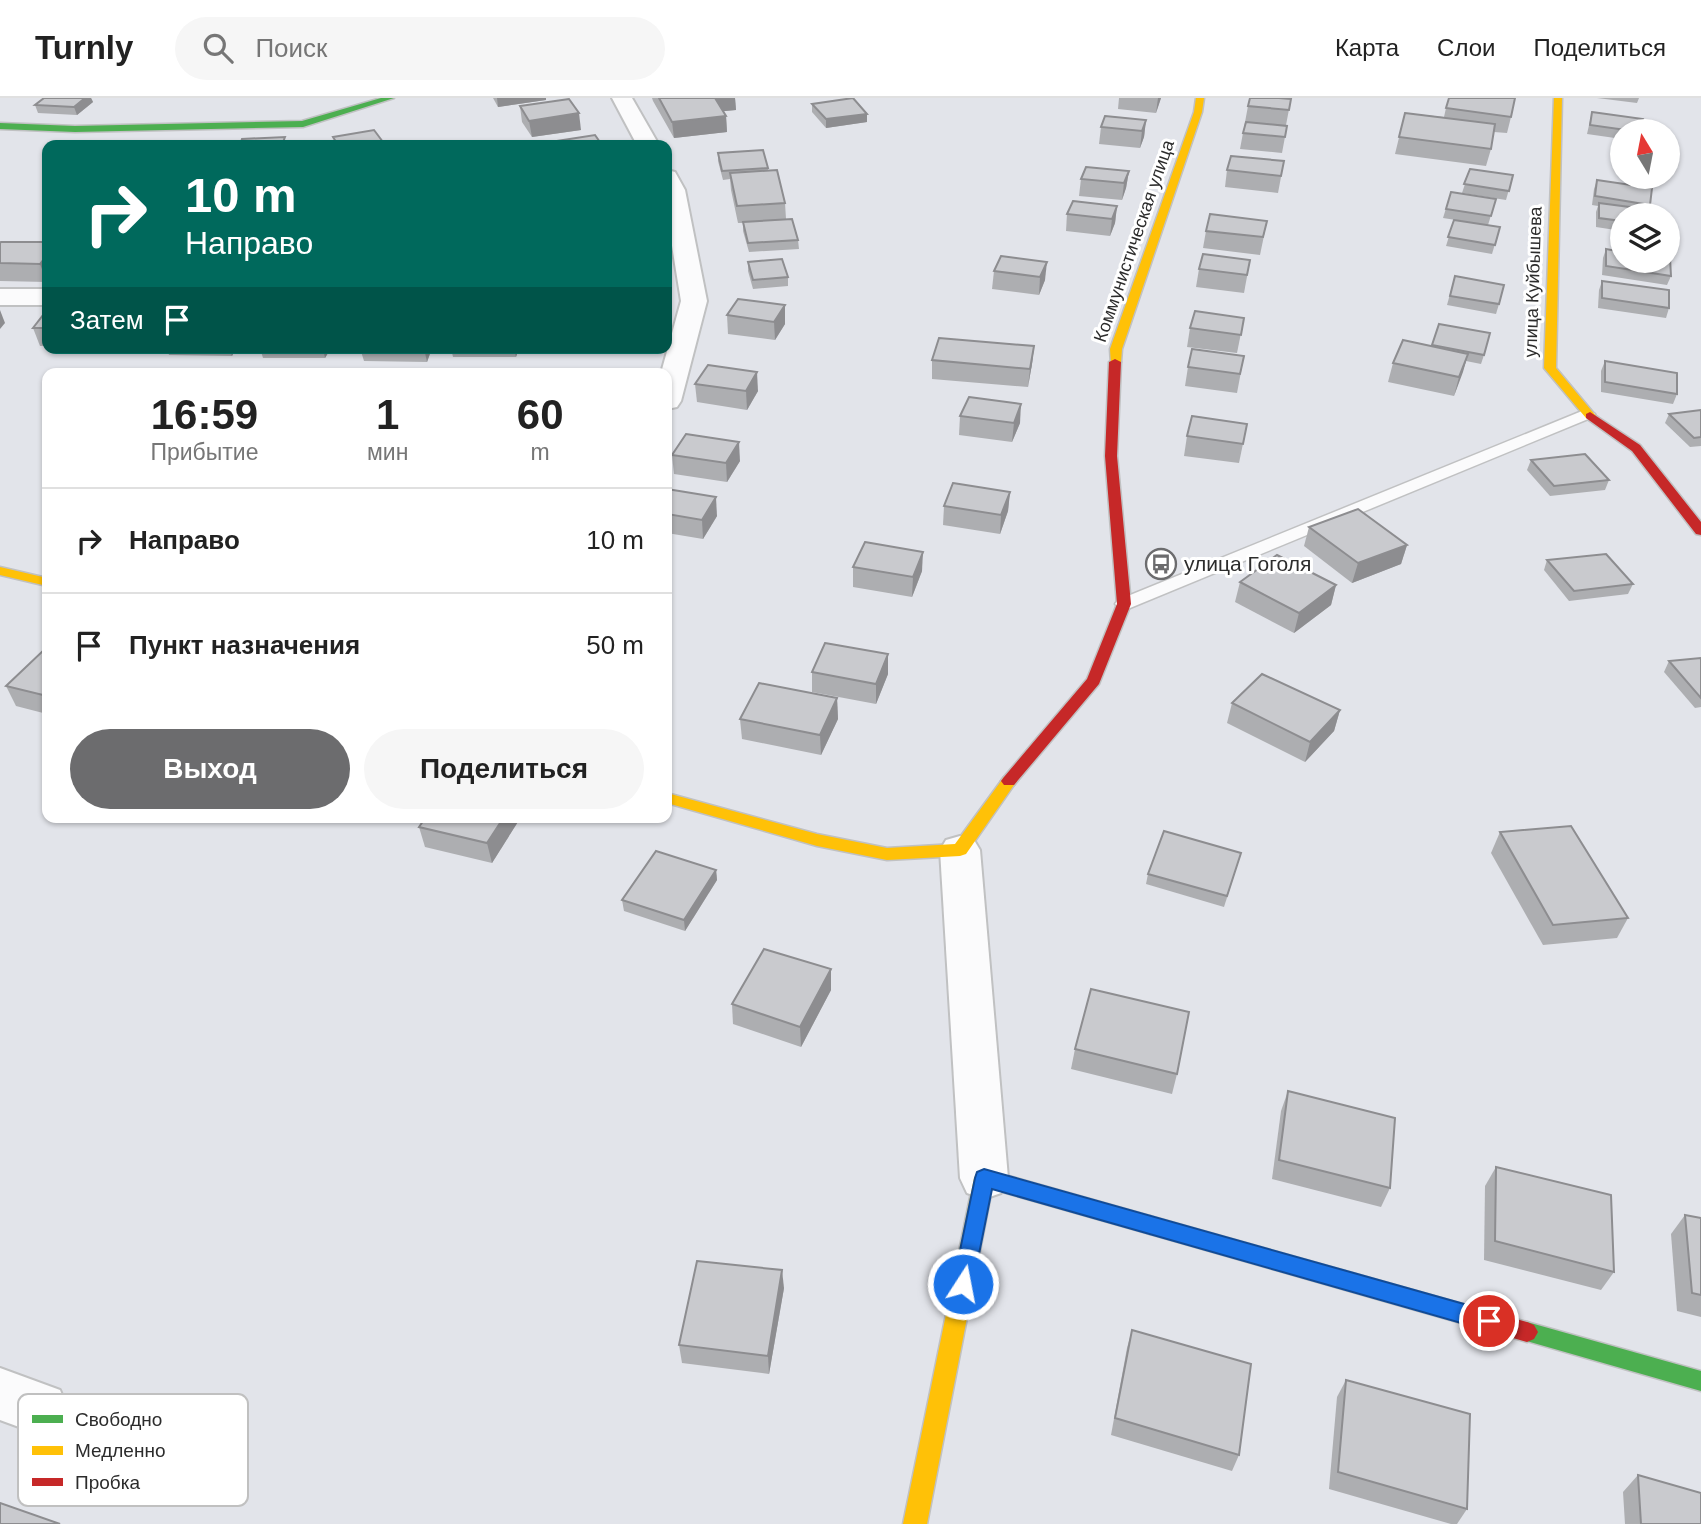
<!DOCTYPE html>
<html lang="ru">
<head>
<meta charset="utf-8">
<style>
  :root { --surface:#fff; --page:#f6f6f6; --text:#222; --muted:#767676; --line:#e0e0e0; --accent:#6c6c6e }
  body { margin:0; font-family:Arial,sans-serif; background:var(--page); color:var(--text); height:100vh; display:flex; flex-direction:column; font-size:26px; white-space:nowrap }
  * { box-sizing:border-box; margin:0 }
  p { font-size:23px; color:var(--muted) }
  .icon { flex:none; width:38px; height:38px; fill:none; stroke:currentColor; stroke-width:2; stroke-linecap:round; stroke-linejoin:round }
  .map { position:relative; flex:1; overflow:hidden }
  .sheet { position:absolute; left:42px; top:270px; width:630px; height:455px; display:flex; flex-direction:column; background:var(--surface); border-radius:14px; box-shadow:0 2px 5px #0004 }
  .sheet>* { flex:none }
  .banner { position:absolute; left:42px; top:42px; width:630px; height:214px; border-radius:14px; box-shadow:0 2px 5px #0004; background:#00695c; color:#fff; overflow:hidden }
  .needle { width:46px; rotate:350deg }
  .controls { position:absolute; left:1610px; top:21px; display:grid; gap:14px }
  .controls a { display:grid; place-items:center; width:70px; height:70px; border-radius:50%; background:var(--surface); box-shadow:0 2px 5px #0004; font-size:35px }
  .pin { position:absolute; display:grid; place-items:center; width:60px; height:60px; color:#fff; margin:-30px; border:4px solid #fff; border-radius:50%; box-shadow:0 2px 7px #0007 }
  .me { position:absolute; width:77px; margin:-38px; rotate:11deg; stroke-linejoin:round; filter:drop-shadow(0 0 5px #0008) }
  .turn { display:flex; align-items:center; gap:24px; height:147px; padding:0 28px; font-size:32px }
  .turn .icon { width:91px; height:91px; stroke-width:2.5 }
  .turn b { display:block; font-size:49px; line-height:60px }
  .then { display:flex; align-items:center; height:66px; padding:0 28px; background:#0003; gap:14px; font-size:26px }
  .eta { display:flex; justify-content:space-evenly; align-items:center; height:119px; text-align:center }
  .eta b { font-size:42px; font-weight:700; line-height:49px }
  .cta { display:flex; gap:14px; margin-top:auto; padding:14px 28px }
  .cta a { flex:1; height:80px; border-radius:42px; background:var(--accent); color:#fff; font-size:28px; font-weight:700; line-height:80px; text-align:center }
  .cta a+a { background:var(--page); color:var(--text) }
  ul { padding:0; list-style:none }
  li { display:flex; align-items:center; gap:21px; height:105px; padding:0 28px; border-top:2px solid var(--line) }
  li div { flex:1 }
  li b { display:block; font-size:26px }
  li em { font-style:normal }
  header { display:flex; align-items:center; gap:42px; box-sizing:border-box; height:98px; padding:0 35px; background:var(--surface); border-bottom:2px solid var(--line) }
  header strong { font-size:33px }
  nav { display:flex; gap:38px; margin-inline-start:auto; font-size:24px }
  .search { width:490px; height:63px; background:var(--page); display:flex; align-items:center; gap:18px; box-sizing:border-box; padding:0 24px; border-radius:38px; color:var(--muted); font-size:26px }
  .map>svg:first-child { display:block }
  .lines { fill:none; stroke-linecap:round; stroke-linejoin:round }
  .lane-casing { stroke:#c0c1c2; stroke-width:3 }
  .street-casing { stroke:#c0c1c2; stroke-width:4 }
  .fast-casing { stroke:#c0c1c2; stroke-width:3 }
  .slow-casing { stroke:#c0c1c2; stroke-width:3 }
  .jam-casing { stroke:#c0c1c2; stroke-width:3 }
  .lane { fill:#fbfbfc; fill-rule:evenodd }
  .street { fill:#fbfbfc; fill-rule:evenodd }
  .fast { fill:#4caf50; fill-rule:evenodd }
  .slow { fill:#ffc107; fill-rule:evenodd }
  .jam { fill:#c62828; fill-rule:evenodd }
  .wall { fill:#adaeb1 }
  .shaded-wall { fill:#8d8d90 }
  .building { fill:#c9cace; stroke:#8d8d90; stroke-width:2 }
  .route { fill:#1a73e8; stroke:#114b97; stroke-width:2 }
  .labels { text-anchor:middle; stroke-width:6; stroke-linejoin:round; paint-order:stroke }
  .far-street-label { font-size:18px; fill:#2c2c2c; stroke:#fff }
  .poi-label { font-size:21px; fill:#2c2c2c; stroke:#fff; text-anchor:start }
  .key { fill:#fff; stroke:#c0c0c0; stroke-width:2 }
  .key-label { font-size:19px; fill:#2c2c2c }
</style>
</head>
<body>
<header>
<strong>Turnly</strong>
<div class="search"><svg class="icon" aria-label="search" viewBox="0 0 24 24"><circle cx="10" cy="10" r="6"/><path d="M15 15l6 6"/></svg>Поиск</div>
<nav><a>Карта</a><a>Слои</a><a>Поделиться</a></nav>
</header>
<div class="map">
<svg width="1701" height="1426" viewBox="0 0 1701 1426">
  <rect width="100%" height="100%" fill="#e2e4ea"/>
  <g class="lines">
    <g class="lane-casing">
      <polygon id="lane" points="1587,311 1595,316 1593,319 1130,510 1124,512 1115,506 1118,502"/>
    </g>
    <g class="street-casing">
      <g id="street">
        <polygon points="612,0 632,0 659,47 637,47"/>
        <polygon points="667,72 675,74 685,92 707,203 681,303 677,309 667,311 667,275 661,275 681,203 667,117"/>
        <rect x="0" y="191" width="47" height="16"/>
        <polygon points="960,738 974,742 980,752 1008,1080 1001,1095 984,1101 967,1095 960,1080 940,752 946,742"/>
        <polygon points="0,1270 60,1292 68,1311 60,1330 41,1337 0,1322"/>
      </g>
    </g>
    <g class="fast-casing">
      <g id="fast">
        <polygon points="381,0 394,0 303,29 75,34 0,31 0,25 75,28 302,23"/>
        <polygon points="1527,1224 1701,1273 1701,1293 1520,1241 1516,1234 1520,1227"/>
      </g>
    </g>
    <g class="slow-casing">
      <g id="slow">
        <polygon points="1196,0 1204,0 1202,14 1122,251 1121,264 1111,266 1110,251 1194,14"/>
        <polygon points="1554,0 1562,0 1556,270 1596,318 1590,322 1586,320 1544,270"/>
        <polygon points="0,469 47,480 47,488 0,477"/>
        <polygon points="1009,678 1014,679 1017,683 1014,687 966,756 960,758 887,762 817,748 667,705 667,695 817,736 887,750 955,746 1004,679"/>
        <polygon points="984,1071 1150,1118 1157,1121 1160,1127 1157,1133 1150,1136 992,1091 927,1426 903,1426 974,1080 977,1074"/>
      </g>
    </g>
    <g class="jam-casing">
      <g id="jam">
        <polygon points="1115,261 1121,264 1117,358 1131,506 1099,586 1014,687 1004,687 1001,683 1004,679 1087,581 1117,506 1105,358 1109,264"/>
        <polygon points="1590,314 1640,347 1701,424 1701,437 1696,436 1632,353 1586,320 1586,316"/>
        <polygon points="1150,1118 1527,1224 1534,1227 1538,1234 1534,1241 1527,1244 1150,1136 1143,1133 1140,1127 1143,1121"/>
      </g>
    </g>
    <use href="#lane" class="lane"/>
    <use href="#street" class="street"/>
    <use href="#fast" class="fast"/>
    <use href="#slow" class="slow"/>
    <use href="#jam" class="jam"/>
  </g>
  <g class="wall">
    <polygon points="44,0 91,0 93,4 77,17 38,15 35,7"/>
    <polygon points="493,0 546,0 546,2 498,9"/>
    <polygon points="652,0 735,0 736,12 723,13 726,18 727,34 674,40 653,3"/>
    <polygon points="1119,0 1161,0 1156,15 1118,11"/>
    <polygon points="1597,0 1639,0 1637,5"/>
    <polygon points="1291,1 1286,27 1287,28 1282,55 1240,51 1248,8"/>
    <polygon points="812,6 867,24 826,30 812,14"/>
    <polygon points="520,8 581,32 532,39 522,24"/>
    <polygon points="1446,10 1511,19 1507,35 1494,34 1491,51 1486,68 1395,56 1405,15 1444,19"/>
    <polygon points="1592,14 1641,33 1622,33 1622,41 1587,36"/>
    <polygon points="1146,22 1144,39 1140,50 1099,46 1101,29"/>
    <polygon points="718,55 768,70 768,73 785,105 786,121 798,142 799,151 749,154 743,133 743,125 738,125 731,92 730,81 723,82 718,63"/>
    <polygon points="1284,63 1278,95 1225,89 1227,72"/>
    <polygon points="1470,71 1513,77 1506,102 1462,95"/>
    <polygon points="1129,73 1126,90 1122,102 1079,98 1081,81"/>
    <polygon points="1597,82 1650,107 1648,112 1622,117 1622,133 1596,129 1596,114 1598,108 1592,107 1594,91"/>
    <polygon points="1451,94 1496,101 1488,127 1443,120"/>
    <polygon points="1117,108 1115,125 1110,138 1066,133 1067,116"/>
    <polygon points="1454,122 1500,129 1492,156 1446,148"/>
    <polygon points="1267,123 1260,157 1203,150 1206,133"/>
    <polygon points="47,144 47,184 0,183 0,165"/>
    <polygon points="1606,151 1671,178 1667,187 1602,177 1603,160"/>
    <polygon points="1001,158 1045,182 1039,197 992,191 994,173"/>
    <polygon points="1250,162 1244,195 1196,189 1199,171"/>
    <polygon points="748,164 788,179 788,188 753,191 748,173"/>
    <polygon points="1455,178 1499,206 1496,216 1447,207"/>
    <polygon points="1602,183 1669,210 1666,220 1598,210 1599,192"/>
    <polygon points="47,212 47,248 40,248 33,230"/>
    <polygon points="727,217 785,226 775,242 728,236"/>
    <polygon points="1244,220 1237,255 1187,249 1190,230"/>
    <polygon points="1439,226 1484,257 1481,266 1466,263 1454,298 1388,284 1393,265 1432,248"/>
    <polygon points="1034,248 1032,266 1028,289 932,281 932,262"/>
    <polygon points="167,250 236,250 232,258 169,257"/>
    <polygon points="260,250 331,250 325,260 263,260"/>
    <polygon points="360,250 432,250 427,264 364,263"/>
    <polygon points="451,250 519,250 516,259 453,259"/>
    <polygon points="1244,258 1237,295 1185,288 1188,269"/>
    <polygon points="1605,263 1677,296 1673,306 1601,294 1601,273"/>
    <polygon points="695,286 758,293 747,312 697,304"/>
    <polygon points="1701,312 1701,348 1690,349 1665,325 1669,316"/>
    <polygon points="960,318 1020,325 1012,344 959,337"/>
    <polygon points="1247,326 1239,365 1184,358 1187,338"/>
    <polygon points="672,357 740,363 727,384 674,376"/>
    <polygon points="1531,362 1609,382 1605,392 1550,398 1527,372"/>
    <polygon points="667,391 717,418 703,441 667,435"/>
    <polygon points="1010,394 1008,413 1000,436 943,427 944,408"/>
    <polygon points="1309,429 1407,447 1401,466 1352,485 1304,448"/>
    <polygon points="1547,462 1633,486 1628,496 1569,503 1544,472"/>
    <polygon points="853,469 922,473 912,499 853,489"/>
    <polygon points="1240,484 1336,487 1331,507 1294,535 1235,504"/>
    <polygon points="47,549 47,616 16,608 6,588"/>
    <polygon points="1701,560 1701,609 1695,610 1664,574 1669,563"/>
    <polygon points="812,574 888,576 876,606 812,594"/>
    <polygon points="837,600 838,621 821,657 742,641 740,621"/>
    <polygon points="1232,605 1340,612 1334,633 1305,664 1227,625"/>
    <polygon points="521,719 492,765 425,749 419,729"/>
    <polygon points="1500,734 1628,820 1617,840 1543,847 1491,755"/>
    <polygon points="1238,765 1224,809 1146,786 1148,776"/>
    <polygon points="716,772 717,782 685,833 624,813 622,802"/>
    <polygon points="831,871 831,892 801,949 733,926 732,906"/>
    <polygon points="1075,951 1177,976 1172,996 1071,971"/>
    <polygon points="1288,993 1390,1090 1381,1109 1272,1081 1281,1013"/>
    <polygon points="1496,1069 1614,1174 1601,1192 1484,1162 1485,1088"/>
    <polygon points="1685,1117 1701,1120 1701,1219 1677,1213 1671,1136"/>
    <polygon points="784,1190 769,1276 682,1265 679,1247"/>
    <polygon points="1132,1232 1239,1357 1232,1373 1111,1337 1127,1250"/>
    <polygon points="1346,1282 1467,1411 1457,1426 1451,1426 1329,1391 1337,1299"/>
    <polygon points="1638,1377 1701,1426 1625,1426 1623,1394"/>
  </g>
  <g class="shaded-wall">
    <polygon points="85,0 91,0 93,4 77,17 74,9"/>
    <polygon points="497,0 546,0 546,2 498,9"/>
    <polygon points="714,0 735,0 736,12 715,14"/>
    <polygon points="1158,0 1161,0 1156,15"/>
    <polygon points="579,15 581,32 532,39 529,23"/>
    <polygon points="867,16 867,24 826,30 826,21"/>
    <polygon points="726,18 727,34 674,40 672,24"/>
    <polygon points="1146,22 1144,39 1140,50 1142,33"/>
    <polygon points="1129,73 1126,90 1122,102 1124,85"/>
    <polygon points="1117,108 1115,125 1110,138 1112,121"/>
    <polygon points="47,157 47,184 40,166"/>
    <polygon points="1047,164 1045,182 1039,197 1040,179"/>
    <polygon points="785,207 785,226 775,242 774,224"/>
    <polygon points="0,212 5,225 0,231"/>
    <polygon points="1034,248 1032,266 1028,289 1030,271"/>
    <polygon points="229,250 236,250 232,258"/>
    <polygon points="323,250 331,250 325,260"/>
    <polygon points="424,250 432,250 427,264"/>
    <polygon points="514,250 519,250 516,259"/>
    <polygon points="1468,256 1463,274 1454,298 1459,279"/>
    <polygon points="757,274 758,293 747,312 746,293"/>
    <polygon points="1021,306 1020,325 1012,344 1014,325"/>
    <polygon points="739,344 740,363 727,384 726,365"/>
    <polygon points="1010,394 1008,413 1000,436 1001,417"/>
    <polygon points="716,399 717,418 703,441 702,422"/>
    <polygon points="1407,447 1401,466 1352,485 1358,465"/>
    <polygon points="923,454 922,473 912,499 913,479"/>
    <polygon points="1336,487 1331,507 1294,535 1299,515"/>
    <polygon points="888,556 888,576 876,606 876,586"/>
    <polygon points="837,600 838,621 821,657 820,637"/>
    <polygon points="1340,612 1334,633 1305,664 1310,644"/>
    <polygon points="504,719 521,719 492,765 487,745"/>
    <polygon points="716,772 717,782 685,833 684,822"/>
    <polygon points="831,871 831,892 801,949 800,929"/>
    <polygon points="782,1172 784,1190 769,1276 768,1258"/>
  </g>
  <g class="building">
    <polygon points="44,0 85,0 74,9 35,7"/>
    <polygon points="659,0 715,0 726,18 672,24"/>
    <polygon points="853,0 867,16 826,21 812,6"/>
    <polygon points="1250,0 1279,0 1291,1 1289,12 1248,8"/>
    <polygon points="1449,0 1515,0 1511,19 1446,10"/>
    <polygon points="569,1 579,15 529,23 520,8"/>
    <polygon points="1592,14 1643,21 1641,33 1633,33 1590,27"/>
    <polygon points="1405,15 1495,26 1491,51 1399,39"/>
    <polygon points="1105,18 1146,22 1142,33 1101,29"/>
    <polygon points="1246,24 1287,28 1285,39 1243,35"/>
    <polygon points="374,32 383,44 368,47 338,47 333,39"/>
    <polygon points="595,37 602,47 546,47 544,45"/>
    <polygon points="285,39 282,47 240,47 242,41"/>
    <polygon points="763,52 768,70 722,73 718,55"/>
    <polygon points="1231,58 1284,63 1281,78 1227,72"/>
    <polygon points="1086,69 1129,73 1124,85 1081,81"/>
    <polygon points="1470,71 1513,77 1509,93 1464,86"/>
    <polygon points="777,72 785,105 737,108 730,75"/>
    <polygon points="1597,82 1652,90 1650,107 1595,98"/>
    <polygon points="1451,94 1496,101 1491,118 1446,111"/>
    <polygon points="1073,103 1117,108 1112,121 1067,116"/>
    <polygon points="1599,105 1660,113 1660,117 1622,117 1622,123 1599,120"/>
    <polygon points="1210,116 1267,123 1263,139 1206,133"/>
    <polygon points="792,121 798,142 748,145 743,124"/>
    <polygon points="1454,122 1500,129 1495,147 1448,139"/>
    <polygon points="1,144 47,144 47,157 40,166 0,165 0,145"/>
    <polygon points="1606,151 1622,154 1622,163 1668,163 1668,160 1670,160 1671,178 1606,168"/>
    <polygon points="1203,156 1250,162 1247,177 1199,171"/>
    <polygon points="1001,158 1047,164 1040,179 994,173"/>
    <polygon points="782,161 788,179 753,182 748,164"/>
    <polygon points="1455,178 1504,187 1499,206 1450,198"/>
    <polygon points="1602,183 1669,192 1669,210 1602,200"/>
    <polygon points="738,201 785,207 774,224 727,217"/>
    <polygon points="47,212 47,230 33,230"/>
    <polygon points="1195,213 1244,220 1241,237 1190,230"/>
    <polygon points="1439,226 1490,235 1484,257 1432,247"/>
    <polygon points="939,240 1034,248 1030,271 932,262"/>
    <polygon points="1403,242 1468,256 1459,279 1393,265"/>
    <polygon points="1192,251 1244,258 1240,276 1188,269"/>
    <polygon points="1605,263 1677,275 1677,296 1605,284"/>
    <polygon points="708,267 757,274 746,293 695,286"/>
    <polygon points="969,299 1021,306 1014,325 960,318"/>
    <polygon points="1701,312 1701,339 1694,340 1669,316"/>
    <polygon points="1192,318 1247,326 1243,346 1187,338"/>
    <polygon points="686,336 739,344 726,365 672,357"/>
    <polygon points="1585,356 1609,382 1554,388 1531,362"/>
    <polygon points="953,385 1010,394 1001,417 944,408"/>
    <polygon points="667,391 716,399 702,422 667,416"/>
    <polygon points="1358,411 1407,447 1358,465 1309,429"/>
    <polygon points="865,444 923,454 913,479 853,469"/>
    <polygon points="1606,456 1633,486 1574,493 1547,462"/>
    <polygon points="1277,457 1336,487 1299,515 1240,484"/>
    <polygon points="825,545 888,556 876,586 812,574"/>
    <polygon points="47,549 47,598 6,588"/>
    <polygon points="1701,560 1701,600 1669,563"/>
    <polygon points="1262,576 1340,612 1310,644 1232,605"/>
    <polygon points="759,585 837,600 820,637 740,621"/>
    <polygon points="426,719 504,719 487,745 419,729"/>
    <polygon points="1571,728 1628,820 1553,827 1500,734"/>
    <polygon points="1164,733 1241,755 1227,798 1148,776"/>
    <polygon points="656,753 716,772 684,822 622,802"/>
    <polygon points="764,851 831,871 800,929 732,906"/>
    <polygon points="1091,891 1189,914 1177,976 1075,951"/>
    <polygon points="1288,993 1395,1020 1390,1090 1279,1062"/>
    <polygon points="1496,1069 1611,1097 1614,1174 1495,1143"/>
    <polygon points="1685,1117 1701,1120 1701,1197 1692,1195"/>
    <polygon points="697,1163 782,1172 768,1258 679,1247"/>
    <polygon points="1132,1232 1251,1266 1239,1357 1115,1320"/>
    <polygon points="1346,1282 1470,1316 1467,1411 1338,1374"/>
    <polygon points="1638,1377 1701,1395 1701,1426 1641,1426"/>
    <polygon points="0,1405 60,1426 0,1426"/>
  </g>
  <polygon class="route" points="984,1071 1489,1213 1496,1216 1499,1223 1496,1230 1489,1233 992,1091 973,1186 970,1193 963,1196 956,1193 953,1186 975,1080 977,1074"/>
  <defs>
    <g id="bus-ring" transform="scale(1.575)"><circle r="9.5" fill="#fff" stroke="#6c6c6e" stroke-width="1.5"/><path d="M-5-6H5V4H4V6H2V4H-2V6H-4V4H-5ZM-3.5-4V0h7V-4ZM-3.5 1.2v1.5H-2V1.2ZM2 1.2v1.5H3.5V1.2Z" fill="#6c6c6e"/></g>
  </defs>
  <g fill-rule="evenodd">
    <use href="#bus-ring" x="1161" y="466"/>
  </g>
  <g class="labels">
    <g class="far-street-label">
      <text transform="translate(1134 143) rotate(-71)" y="6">Коммунистическая улица</text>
      <text transform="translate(1533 184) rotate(-88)" y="6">улица Куйбышева</text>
    </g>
    <g class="poi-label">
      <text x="1184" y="473">улица Гоголя</text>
    </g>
  </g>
  <rect x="18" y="1296" width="230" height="112" rx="10" class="key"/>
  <rect x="32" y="1317" width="31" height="8" fill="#4caf50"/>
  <rect x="32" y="1348" width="31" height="9" fill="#ffc107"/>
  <rect x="32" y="1380" width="31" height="8" fill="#c62828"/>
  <g class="key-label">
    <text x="75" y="1328">Свободно</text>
    <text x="75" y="1359">Медленно</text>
    <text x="75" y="1391">Пробка</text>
  </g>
</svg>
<div class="controls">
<a><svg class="needle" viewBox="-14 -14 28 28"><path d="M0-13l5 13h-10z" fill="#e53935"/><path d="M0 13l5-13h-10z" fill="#767676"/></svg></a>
<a><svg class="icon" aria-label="layers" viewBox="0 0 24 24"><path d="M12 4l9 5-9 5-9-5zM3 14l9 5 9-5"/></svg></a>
</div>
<div class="pin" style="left:1489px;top:1223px;background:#d93025"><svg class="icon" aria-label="arrive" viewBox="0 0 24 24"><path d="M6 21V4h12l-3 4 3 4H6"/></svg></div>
<svg class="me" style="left:963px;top:1186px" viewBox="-20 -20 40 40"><circle r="17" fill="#1a73e8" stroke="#fff" stroke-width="3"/><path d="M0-11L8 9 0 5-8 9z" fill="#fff"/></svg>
<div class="banner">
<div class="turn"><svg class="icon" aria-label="right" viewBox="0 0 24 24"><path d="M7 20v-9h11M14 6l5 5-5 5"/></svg><div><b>10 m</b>Направо</div></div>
<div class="then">Затем<svg class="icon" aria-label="arrive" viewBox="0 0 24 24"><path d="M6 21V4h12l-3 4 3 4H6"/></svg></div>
</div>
<section class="sheet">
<div class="eta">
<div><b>16:59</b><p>Прибытие</p></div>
<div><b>1</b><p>мин</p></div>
<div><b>60</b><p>m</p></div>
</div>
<ul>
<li><svg class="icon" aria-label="right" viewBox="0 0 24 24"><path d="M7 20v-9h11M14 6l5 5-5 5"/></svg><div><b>Направо</b></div><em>10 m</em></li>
<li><svg class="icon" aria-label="arrive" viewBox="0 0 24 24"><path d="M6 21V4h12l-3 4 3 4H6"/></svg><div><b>Пункт назначения</b></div><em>50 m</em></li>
</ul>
<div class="cta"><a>Выход</a><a>Поделиться</a></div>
</section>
</div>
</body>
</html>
